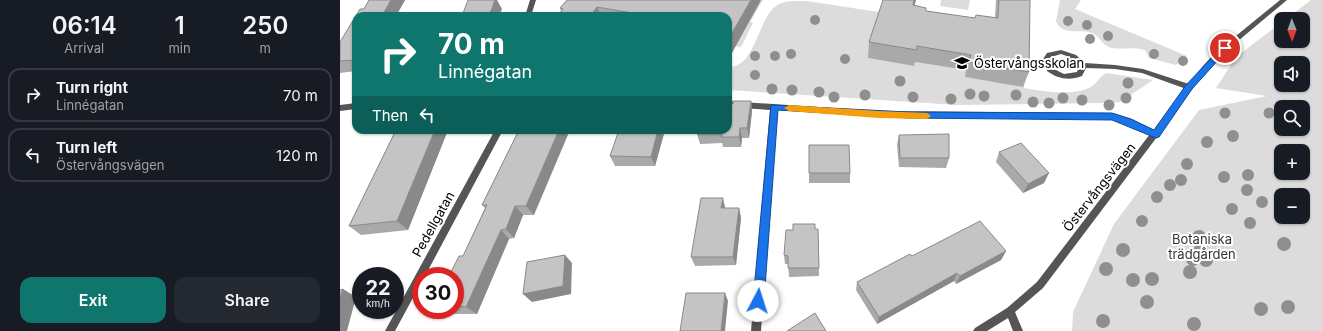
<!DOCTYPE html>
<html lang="en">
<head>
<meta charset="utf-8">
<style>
  :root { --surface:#171b24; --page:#242831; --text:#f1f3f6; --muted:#9ea1a6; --line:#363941; --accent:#0f766e }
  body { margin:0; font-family:Inter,sans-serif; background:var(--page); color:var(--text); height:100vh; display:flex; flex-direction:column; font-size:15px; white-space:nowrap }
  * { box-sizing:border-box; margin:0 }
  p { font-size:13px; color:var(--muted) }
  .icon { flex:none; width:22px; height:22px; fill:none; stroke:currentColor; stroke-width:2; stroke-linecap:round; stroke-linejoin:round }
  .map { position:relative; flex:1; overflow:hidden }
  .panel { display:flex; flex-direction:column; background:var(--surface); width:340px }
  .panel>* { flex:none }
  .banner { position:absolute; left:12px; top:12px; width:380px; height:122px; border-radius:12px; box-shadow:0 1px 3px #0004; background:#0f766e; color:#fff; overflow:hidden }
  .needle { width:26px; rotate:179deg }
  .fabs { position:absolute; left:934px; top:12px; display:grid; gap:8px }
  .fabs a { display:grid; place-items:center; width:36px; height:36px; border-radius:8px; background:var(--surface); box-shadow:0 1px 3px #0004; font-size:20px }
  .speed { position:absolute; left:12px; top:267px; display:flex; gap:8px; font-size:20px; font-weight:700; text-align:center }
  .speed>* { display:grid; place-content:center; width:52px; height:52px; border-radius:50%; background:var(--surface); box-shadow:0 1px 3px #0004; line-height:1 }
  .speed small { font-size:10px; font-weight:400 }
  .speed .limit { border:6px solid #d22; background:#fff; color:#111 }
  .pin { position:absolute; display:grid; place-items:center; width:34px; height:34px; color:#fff; margin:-17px; border:2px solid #fff; border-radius:50%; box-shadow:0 1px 4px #0007 }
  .me { position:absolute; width:44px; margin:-22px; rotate:5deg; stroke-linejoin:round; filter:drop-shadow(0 0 3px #0008) }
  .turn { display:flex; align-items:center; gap:14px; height:84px; padding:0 20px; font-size:18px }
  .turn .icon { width:52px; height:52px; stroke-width:2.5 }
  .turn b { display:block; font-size:28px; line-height:34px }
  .then { display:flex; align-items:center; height:38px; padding:0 20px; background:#0003; gap:8px; font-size:15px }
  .eta { display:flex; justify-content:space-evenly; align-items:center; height:68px; text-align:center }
  .eta b { font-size:24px; font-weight:600; line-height:28px }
  .action { display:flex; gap:8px; margin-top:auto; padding:8px 20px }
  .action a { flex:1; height:46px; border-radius:12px; background:var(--accent); color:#fff; font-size:16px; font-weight:600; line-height:46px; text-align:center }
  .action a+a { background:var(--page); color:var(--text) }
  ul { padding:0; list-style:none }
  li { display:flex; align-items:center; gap:12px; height:54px; margin:0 8px 6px; padding:0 12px; border:2px solid var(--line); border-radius:12px }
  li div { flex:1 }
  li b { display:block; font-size:15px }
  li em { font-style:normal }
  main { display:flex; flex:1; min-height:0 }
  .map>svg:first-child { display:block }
  .green { fill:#dcdcdc; fill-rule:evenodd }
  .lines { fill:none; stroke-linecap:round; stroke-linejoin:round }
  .service { fill:#555; fill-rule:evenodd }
  .minor { fill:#555; fill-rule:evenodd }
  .tree { fill:#8f8f8f }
  .wall { fill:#a9a9a9 }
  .shaded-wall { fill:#898989 }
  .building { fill:#c4c4c4; stroke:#898989 }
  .route { fill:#1a73e8; stroke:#114b97 }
  .slow { fill:#f59e0b }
  .labels { text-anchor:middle; stroke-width:4; stroke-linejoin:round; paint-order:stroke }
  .poi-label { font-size:13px; fill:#000; stroke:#fff; text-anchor:start }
  .street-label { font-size:13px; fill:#000; stroke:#fff }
  .park-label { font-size:13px; fill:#333; stroke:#fff }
</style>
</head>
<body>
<main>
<section class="panel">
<div class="eta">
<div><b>06:14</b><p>Arrival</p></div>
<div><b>1</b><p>min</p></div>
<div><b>250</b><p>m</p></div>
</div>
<ul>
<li><svg class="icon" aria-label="right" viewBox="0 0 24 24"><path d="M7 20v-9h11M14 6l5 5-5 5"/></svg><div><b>Turn right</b><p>Linnégatan</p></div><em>70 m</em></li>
<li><svg class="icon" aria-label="left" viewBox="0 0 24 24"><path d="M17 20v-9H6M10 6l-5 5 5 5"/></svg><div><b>Turn left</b><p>Östervångsvägen</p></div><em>120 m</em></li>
</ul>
<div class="action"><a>Exit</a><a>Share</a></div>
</section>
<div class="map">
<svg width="982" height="331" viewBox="0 0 982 331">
  <rect width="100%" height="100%" fill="#fff"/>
  <g class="green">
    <polygon points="421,0 423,0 410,22 413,23 401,47 388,45"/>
    <polygon points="601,0 630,0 628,10 600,6"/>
    <path d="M720 0H741L735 9 847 56 836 65 809 58 805 50C794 46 783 50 772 48 762 46 760 36 752 33 741 28 722 37 716 21Z"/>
    <path d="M971 0H982V331H732L733 312 774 224 859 110 927 96 876 88 896 57 941 23V41H963V19H946ZM941 63H963V85H941ZM941 107H963V129H941ZM941 151H963V173H941ZM941 195H963V217H941Z"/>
    <path d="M467 1 545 13 556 18 684 38 687 40 684 88C701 91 733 96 749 88 756 85 759 77 766 73L813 80 780 102 759 103 617 105 388 90V67C417 68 417 15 439 4 447 0 458 1 467 1ZM540 17 584 23 583 29 590 30 591 28 614 32V34L631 37 632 31 685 39 683 87 626 77V70L575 62 574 66 528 58Z"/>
  </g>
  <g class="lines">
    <path class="service" d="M721 50 736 55 745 63 775 65 803 69 852 85 853 87 849 90 802 73 775 69 746 68 742 76C729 81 718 79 707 71L703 59 707 53ZM721 54C728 56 734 60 739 65L737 72 724 74 712 68 709 59 711 57Z"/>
    <g class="minor">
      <polygon points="190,0 196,0 191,16 185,16"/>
      <polygon points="940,0 947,0 879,57 866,71 819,133 819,136 817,137 703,288 675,312 683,331 673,331 668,318 647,331 633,331 635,328 667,308 697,282 810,134 785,123 772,119 538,117 437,110 421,331 411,331 430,110 388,107 388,101 538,111 772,113 791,119 814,130 862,67 875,53"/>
      <polygon points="16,103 16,109 0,111 0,105"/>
      <polygon points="155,130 163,130 85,276 81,276 81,283 55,331 45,331"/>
    </g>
  </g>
  <g class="tree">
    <circle cx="475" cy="20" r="5"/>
    <circle cx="728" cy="21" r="5"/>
    <circle cx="747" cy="25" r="5"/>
    <circle cx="768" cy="36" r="5"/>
    <circle cx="750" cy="39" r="5"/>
    <circle cx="451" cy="54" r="5"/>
    <circle cx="814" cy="54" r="5"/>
    <circle cx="415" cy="56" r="5"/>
    <circle cx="435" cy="56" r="5"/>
    <circle cx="505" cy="59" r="5"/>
    <circle cx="843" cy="61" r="5"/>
    <circle cx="727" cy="64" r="5"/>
    <circle cx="415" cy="75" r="5"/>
    <circle cx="560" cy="81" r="5.5"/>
    <circle cx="788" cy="83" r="5.5"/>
    <circle cx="432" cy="89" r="5.5"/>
    <circle cx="452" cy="90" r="5.5"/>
    <circle cx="479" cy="92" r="5.5"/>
    <circle cx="630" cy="94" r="5.5"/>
    <circle cx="525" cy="95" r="5.5"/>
    <circle cx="676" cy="95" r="5.5"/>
    <circle cx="644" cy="96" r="5.5"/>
    <circle cx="494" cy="97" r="5.5"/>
    <circle cx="573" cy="97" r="5.5"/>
    <circle cx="723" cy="98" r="5.5"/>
    <circle cx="786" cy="98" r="5.5"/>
    <circle cx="611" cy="99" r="5.5"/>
    <circle cx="742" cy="100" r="5.5"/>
    <circle cx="693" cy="102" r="5.5"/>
    <circle cx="709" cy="103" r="5.5"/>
    <circle cx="769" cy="105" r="5.5"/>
    <circle cx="885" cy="113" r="5.5"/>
    <circle cx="929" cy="113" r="5.5"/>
    <circle cx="893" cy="136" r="6"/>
    <circle cx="867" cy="142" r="6"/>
    <circle cx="847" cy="164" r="6"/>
    <circle cx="908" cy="175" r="6"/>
    <circle cx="884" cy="177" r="6"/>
    <circle cx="841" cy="180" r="6"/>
    <circle cx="830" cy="185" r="6"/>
    <circle cx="907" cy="190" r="6"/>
    <circle cx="817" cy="197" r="6"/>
    <circle cx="922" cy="202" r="6"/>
    <circle cx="892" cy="209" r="6"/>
    <circle cx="802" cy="221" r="6"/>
    <circle cx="910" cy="223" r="6"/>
    <circle cx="859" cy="237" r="7"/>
    <circle cx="944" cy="244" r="7"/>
    <circle cx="861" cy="249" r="7"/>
    <circle cx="783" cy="250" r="7"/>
    <circle cx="853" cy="259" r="7"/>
    <circle cx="866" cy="260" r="7"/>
    <circle cx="766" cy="269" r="7"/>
    <circle cx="850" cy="272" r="7"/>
    <circle cx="812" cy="279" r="7"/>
    <circle cx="793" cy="280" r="7"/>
    <circle cx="807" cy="302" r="7"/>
    <circle cx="948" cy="307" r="7"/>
    <circle cx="921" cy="309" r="7"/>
    <circle cx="763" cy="321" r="7"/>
    <circle cx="854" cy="324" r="7"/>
  </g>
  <g class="wall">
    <polygon points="29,0 65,0 56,16 16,16 16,71 0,73 0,42 20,9 24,9"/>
    <polygon points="227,0 421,0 388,60 388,16 217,16 221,11 220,8"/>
    <polygon points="543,0 576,0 574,6 586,11 635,18 636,15 655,18 656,0 690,0 689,72 683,87 625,77 626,70 575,62 574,66 528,58 529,42"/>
    <polygon points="411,101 412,111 409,138 402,138 401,147 383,147 382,143 360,144 357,134 393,104"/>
    <polygon points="56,130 108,130 68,230 21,235 9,226"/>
    <polygon points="179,130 194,215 183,215 174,238 169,239 137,314 106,314 100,310 115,310 115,276 123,256 145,208 142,205"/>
    <polygon points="325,130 315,166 275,166 270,156"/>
    <polygon points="559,135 609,158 606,168 559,167 557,144"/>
    <polygon points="659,152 704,183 683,193 656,162"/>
    <rect x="469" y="173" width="41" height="10"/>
    <polygon points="385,207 385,208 399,208 401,218 396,265 355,266 351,257"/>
    <polygon points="478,229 479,276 449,277 448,264 445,264 444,255 453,230"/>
    <polygon points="666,251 661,260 616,284 614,281 537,324 516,290 517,282 572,256"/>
  </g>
  <g class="shaded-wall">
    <polygon points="51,0 65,0 56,16 42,16"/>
    <polygon points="155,0 157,0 162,9 159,16 149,16"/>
    <polygon points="411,0 421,0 388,60 388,40"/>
    <polygon points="574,0 576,0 570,21 573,5"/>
    <polygon points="257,7 261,16 250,16"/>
    <polygon points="411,101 412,111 409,138 407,128"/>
    <polygon points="400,128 402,138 401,147 399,137"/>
    <polygon points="95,130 108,130 68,230 57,221"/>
    <polygon points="219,130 230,130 194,215 186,206"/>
    <polygon points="318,130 325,130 315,166 311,157"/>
    <polygon points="709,173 704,183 683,193 688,184"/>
    <polygon points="383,198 385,207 384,217 381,208"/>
    <polygon points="175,206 183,215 174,238 166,229"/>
    <polygon points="399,208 401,218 396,265 393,257"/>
    <polygon points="161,230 169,239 137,314 126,307"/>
    <polygon points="666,251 661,260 616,284 620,276"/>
    <polygon points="225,255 232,263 231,294 192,302 183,294"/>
    <polygon points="617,273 614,281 537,324 539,317"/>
    <polygon points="3,289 16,297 7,331 0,331 0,298"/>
    <polygon points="385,293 388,301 385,331 381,331"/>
  </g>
  <g class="building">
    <polygon points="29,0 51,0 42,16 16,16 16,60 0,61 0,42 20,9 24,9"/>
    <polygon points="128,0 155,0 149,16 122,16"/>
    <polygon points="227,0 411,0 388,40 388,16 310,16 257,7 250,16 217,16 223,9 220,8"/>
    <polygon points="543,0 574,0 573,5 586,8 586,11 635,18 636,15 658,18 659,0 690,0 689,72 629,62 631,55 577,46 577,50 529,42"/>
    <polygon points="393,101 411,101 407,128 400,128 399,137 381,137 382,134 357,134 357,130 388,130 388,104 393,104"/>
    <polygon points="56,130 95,130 57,221 9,226"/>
    <polygon points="179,130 219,130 186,206 175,206 166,229 161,230 126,307 115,306 115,276 109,276 119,256 123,256 147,205 142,205"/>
    <polygon points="279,130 318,130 311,157 270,156"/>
    <polygon points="609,134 609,158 560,158 559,135"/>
    <polygon points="681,143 709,173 688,184 659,152"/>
    <polygon points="469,145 509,145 510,173 469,173"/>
    <polygon points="361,198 383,198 381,208 399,208 393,257 351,257"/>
    <polygon points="640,221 666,251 620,276 617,273 539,317 517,282 570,254 572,256"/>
    <polygon points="453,224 475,224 475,229 478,229 479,268 448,268 448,256 444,255 446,230 453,230"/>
    <polygon points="225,255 223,286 183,294 187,262"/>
    <polygon points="3,289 0,298 0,290"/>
    <polygon points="346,293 385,293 381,331 340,331"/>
    <polygon points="475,313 486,331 447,331"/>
  </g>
  <polygon class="route" points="883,46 885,46 889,48 852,89 819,137 816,138 772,120 568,118 438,110 424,301 422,305 418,306 415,305 413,301 431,105 568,112 772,113 791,119 814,130 846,85"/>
  <polygon class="slow" points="449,105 538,111 587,113 591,116 587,119 538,118 449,111 444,108"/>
  <defs>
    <g id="school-bare" transform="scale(1.2)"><path d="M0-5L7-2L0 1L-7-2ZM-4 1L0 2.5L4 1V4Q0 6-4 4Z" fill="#000" stroke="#fff" stroke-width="2.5" paint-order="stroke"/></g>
  </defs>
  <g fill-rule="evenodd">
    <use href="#school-bare" x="622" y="63"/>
  </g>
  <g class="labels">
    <g class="poi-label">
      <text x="634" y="68">Östervångsskolan</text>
    </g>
    <g class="street-label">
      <text transform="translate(759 187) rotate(-52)" y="5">Östervångsvägen</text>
      <text transform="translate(93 224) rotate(-61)" y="5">Pedellgatan</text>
    </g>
    <g class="park-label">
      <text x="862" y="244">Botaniska<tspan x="862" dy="15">trädgården</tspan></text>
    </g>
  </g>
</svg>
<div class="fabs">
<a><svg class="needle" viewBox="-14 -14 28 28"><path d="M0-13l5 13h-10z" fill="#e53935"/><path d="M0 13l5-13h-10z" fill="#9ea1a6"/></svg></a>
<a><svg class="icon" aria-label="sound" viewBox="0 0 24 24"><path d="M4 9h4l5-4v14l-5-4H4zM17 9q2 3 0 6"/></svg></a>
<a><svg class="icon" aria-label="search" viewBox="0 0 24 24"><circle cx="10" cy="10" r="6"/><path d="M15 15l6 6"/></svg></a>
<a>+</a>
<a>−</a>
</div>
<div class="speed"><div>22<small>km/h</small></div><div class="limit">30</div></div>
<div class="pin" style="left:885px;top:48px;background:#d93025"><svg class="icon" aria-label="arrive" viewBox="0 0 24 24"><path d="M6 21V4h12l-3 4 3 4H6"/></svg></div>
<svg class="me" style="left:418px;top:301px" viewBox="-20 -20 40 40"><circle r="19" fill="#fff"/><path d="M0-13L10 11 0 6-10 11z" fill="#1a73e8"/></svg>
<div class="banner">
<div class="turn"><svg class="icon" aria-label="right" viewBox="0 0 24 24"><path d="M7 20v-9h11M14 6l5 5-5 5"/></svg><div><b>70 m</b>Linnégatan</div></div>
<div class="then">Then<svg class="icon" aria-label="left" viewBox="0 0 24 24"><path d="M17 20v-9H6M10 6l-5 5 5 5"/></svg></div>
</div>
</div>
</main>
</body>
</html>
